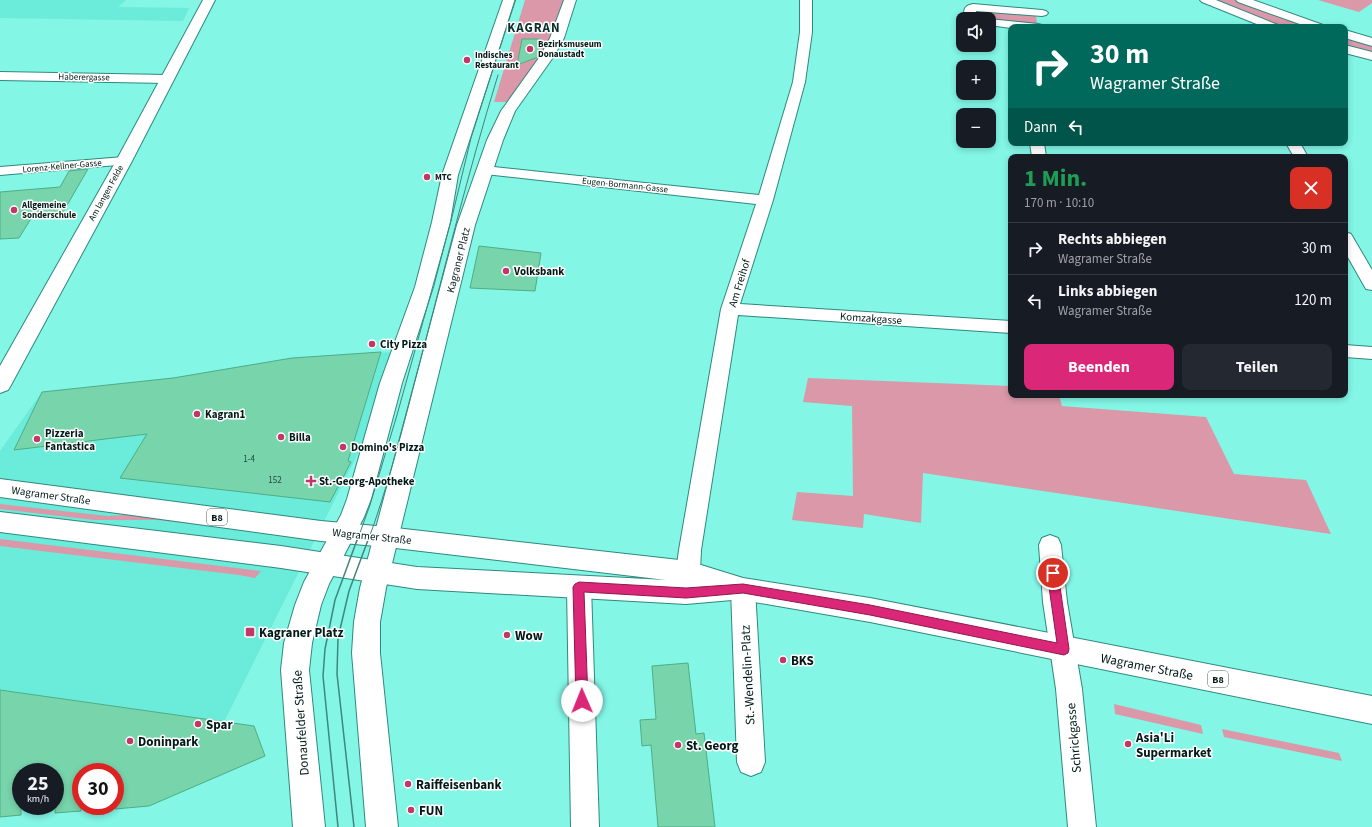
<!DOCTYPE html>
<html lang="de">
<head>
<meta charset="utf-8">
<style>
  :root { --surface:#171b24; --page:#242831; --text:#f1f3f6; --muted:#9ea1a6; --line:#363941; --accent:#db2777 }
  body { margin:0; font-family:"Source Sans 3",sans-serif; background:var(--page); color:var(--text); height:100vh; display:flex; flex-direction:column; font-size:15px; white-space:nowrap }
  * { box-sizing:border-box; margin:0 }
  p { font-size:13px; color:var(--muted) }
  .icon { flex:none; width:22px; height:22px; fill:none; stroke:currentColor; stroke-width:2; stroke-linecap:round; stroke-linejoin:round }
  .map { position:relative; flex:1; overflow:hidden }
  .side { position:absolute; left:1008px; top:154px; width:340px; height:244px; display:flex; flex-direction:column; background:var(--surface); border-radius:8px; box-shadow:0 2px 6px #0003 }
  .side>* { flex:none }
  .banner { position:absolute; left:1008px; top:24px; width:340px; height:122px; border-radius:8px; box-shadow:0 2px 6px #0003; background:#00695c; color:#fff; overflow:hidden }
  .fabs { position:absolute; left:956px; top:12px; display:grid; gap:8px }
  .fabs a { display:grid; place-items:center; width:40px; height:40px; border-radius:8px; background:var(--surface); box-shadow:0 2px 6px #0003; font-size:20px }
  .speed { position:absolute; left:12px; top:763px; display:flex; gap:8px; font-size:20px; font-weight:700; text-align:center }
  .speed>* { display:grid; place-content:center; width:52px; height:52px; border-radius:50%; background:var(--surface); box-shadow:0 2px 6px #0003; line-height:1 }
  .speed small { font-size:10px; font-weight:400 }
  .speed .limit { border:6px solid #d22; background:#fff; color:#111 }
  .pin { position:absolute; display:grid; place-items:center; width:34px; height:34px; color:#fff; margin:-17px; border:2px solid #fff; border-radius:50%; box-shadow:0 1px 4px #0007 }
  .me { position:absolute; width:44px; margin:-22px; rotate:359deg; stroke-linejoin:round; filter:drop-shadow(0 0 3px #0008) }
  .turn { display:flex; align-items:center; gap:14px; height:84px; padding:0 16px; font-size:18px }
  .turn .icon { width:52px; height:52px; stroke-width:2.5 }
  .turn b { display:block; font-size:28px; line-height:34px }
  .then { display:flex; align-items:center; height:38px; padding:0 16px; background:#0003; gap:8px; font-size:15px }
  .round { display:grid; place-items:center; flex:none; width:42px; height:42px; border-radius:8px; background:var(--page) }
  .overview { display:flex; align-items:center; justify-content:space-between; height:68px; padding:0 16px }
  h1 { font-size:24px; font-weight:700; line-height:30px; color:#1e9e55 }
  .action { display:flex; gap:8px; margin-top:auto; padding:8px 16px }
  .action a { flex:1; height:46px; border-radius:8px; background:var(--accent); color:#fff; font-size:16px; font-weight:700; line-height:46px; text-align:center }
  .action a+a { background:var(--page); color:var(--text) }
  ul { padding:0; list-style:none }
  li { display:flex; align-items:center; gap:12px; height:52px; padding:0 16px; border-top:1px solid var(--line) }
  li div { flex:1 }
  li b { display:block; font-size:15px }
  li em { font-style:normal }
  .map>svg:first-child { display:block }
  .built { fill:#6bebd9 }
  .green { fill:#da98a8 }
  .building { fill:#77d4ab; stroke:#4fad86 }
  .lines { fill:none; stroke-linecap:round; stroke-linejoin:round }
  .minor-casing { stroke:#2e897e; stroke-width:2 }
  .tertiary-casing { stroke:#2e897e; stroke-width:2 }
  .secondary-casing { stroke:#2e897e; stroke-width:2 }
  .primary-casing { stroke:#2e897e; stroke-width:2 }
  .minor { fill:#fff; fill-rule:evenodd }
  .tertiary { fill:#fff; fill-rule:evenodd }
  .secondary { fill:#fff; fill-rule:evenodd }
  .primary { fill:#fff; fill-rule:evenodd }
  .tram-far1 { stroke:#41857c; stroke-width:1 }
  .tram { stroke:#41857c; stroke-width:1.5 }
  .route { fill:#db2777; stroke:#8e194d }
  .poi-dot { fill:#c33668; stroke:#fff; stroke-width:1.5 }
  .labels { text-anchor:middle; stroke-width:3; stroke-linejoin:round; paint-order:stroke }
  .far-poi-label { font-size:9px; font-weight:bold; fill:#031b18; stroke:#fff; text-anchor:start }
  .far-street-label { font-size:9px; fill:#031b18; stroke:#fff }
  .number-label { font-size:9px; fill:#20493d }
  .shield { fill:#fff; stroke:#4f5f5d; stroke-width:1 }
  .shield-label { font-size:10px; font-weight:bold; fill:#031b18 }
  .street-label { font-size:11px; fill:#031b18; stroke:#fff }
  .poi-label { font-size:11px; font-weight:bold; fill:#031b18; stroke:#fff; text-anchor:start }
  .far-district-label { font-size:13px; font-weight:bold; letter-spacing:1px; fill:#0b312d; stroke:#fff }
  .near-poi-label { font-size:13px; font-weight:bold; fill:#031b18; stroke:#fff; text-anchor:start }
  .near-street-label { font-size:13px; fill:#031b18; stroke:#fff }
</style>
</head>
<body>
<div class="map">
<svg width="1372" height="827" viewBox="0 0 1372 827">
  <rect width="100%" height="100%" fill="#83f6e6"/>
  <g class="built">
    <polygon points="0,0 126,0 118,7 189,8 183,21 0,18"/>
    <polygon points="409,351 224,722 0,690 0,451 42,392 173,378 292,358"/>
  </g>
  <g class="green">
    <polygon points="525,0 567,0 556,31 531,71 507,102 494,102"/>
    <polygon points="1210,0 1238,0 1313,27 1279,27"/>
    <polygon points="1318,0 1372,0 1372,3 1359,12"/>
    <polygon points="974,8 1036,14 1037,25 989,19 974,19"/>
    <polygon points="1345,36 1372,43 1372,54 1345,47"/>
    <polygon points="808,378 1011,386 1011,395 1059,395 1062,406 1206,417 1234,474 1306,480 1331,534 923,473 921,523 864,514 863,528 792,520 797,492 853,496 852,406 803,402"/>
    <polygon points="0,504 107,516 145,514 284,534 157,520 94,520 0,509"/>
    <polygon points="0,539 253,570 261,571 255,578 239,575 0,546"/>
    <polygon points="1114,704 1201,725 1203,734 1115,714"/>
    <polygon points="1222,729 1339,753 1342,761 1224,737"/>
  </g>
  <g class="building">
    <polygon points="522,39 540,39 538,57 517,65"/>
    <polygon points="88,169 62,214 32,217 19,238 0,239 0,192 60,187 69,171"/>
    <polygon points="479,246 541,253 535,291 470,288"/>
    <polygon points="381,352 348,461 351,462 330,502 120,478 147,434 14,450 42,392 173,378 292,358"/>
    <polygon points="688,663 696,734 704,733 715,827 658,827 651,745 642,746 640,720 656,719 652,666"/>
    <polygon points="0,690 254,726 265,756 149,806 115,809 115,772 81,772 81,811 55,813 55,772 21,772 21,815 0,817"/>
  </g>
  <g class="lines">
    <g class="minor-casing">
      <g id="minor">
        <polygon points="800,0 812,0 812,32 805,82 773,200 740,304 1011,321 1011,333 738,315 701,550 700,572 696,579 688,582 680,579 676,572 679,550 721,309 756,204 485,174 480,173 478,170 480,167 485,166 759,195 793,82 800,32"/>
        <polygon points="1200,0 1216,0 1278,25 1280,27 1264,27 1202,2"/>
        <polygon points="1236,0 1253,0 1323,25 1325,27 1308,27 1238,2"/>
        <path d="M973 4 1042 10 1046 11 1048 13 1046 15 1042 16 976 11V19H964C964 10 963 6 973 4Z"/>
        <polygon points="987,19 989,19 1038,24 1042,25 1044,27 1011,28 989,25 989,19"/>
        <polygon points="1345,30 1372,38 1372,46 1345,38"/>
        <polygon points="1345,45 1372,52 1372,60 1345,53"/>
        <polygon points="0,72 167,75 172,76 173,79 172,82 167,83 0,80"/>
        <polygon points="1030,143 1044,143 1046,157 1032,157"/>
        <polygon points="1286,143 1300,143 1308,157 1294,157"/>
        <polygon points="124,157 129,158 131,161 129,164 0,175 0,167"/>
        <polygon points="1345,232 1351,234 1372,270 1372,290 1366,289 1345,252"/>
        <polygon points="1345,345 1372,347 1372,359 1345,357"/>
        <polygon points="1050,535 1058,538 1061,545 1067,602 1082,689 1096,827 1068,827 1056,689 1043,602 1039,545 1042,538"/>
        <polygon points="579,577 587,580 591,587 599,827 571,827 567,587 571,580"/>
        <polygon points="743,579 751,582 755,589 765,762 761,772 751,776 741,772 737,762 731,589 735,582"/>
      </g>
    </g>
    <g class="tertiary-casing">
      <polygon id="tertiary" points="203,0 215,0 132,161 11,385 8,390 0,393 0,366 116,161"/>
    </g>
    <g class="secondary-casing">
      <g id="secondary">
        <polygon points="503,0 515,0 458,175 450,222 433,287 402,383 371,499 364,517 329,584 321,605 312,643 309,670 325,827 293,827 281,670 284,643 295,605 304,582 341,515 347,499 380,383 415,287 432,222 442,175"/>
        <polygon points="564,0 576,0 564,38 554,56 515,111 503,140 475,225 386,588 380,622 380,653 398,827 366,827 352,653 354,622 360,588 457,225 487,140 501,111 541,55 550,38"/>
      </g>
    </g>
    <g class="primary-casing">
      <polygon id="primary" points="0,479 321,521 387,527 688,561 743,578 870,598 1372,696 1372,724 870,622 737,599 732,600 686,604 417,589 281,568 0,532 0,512 281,546 417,567 666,580 387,547 321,541 0,497"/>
    </g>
    <use href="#minor" class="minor"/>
    <use href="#tertiary" class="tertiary"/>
    <use href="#secondary" class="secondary"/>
    <use href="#primary" class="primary"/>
    <g class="tram-far1">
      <polyline points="357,541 370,505 397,415 451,221 471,138 515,0"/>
      <path d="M368 541C387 489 401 435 415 381 442 279 467 176 498 75"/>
    </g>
    <g class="tram">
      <polyline points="338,827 323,676 325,649 335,600 357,540"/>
      <polyline points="354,827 337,674 338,638 349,591 368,540"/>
    </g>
  </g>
  <polygon class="route" points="1053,569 1056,570 1058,573 1069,649 1068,653 1064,655 870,615 743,593 686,598 584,592 588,701 586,705 582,707 578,705 576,701 573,587 575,584 579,582 686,588 743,584 870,605 1057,643 1047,573 1049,570"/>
  <g class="poi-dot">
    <circle cx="530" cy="49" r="4"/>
    <circle cx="467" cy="60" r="4"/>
    <circle cx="427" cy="177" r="4"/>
    <circle cx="14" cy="210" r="4"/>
    <circle cx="506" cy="271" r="4"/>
    <circle cx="372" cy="344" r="4"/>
    <circle cx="197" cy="414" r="4"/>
    <circle cx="281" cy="437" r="4"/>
    <circle cx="37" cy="439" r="4"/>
    <circle cx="343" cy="447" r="4"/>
    <path d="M309 475h4v4h4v4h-4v4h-4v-4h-4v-4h4z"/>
    <rect x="245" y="627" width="10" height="10" rx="2"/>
    <circle cx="507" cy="635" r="4"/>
    <circle cx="783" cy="660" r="4"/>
    <circle cx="198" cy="724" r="4"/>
    <circle cx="130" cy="741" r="4"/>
    <circle cx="1128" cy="744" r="4"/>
    <circle cx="678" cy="745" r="4"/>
    <circle cx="408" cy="784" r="4"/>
    <circle cx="411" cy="810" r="4"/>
  </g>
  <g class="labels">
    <g class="far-poi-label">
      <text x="538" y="47">Bezirksmuseum<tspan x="538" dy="10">Donaustadt</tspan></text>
      <text x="475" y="58">Indisches<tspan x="475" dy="10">Restaurant</tspan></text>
      <text x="435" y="180">MTC</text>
      <text x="22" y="208">Allgemeine<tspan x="22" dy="10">Sonderschule</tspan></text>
    </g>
    <g class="far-street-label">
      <text transform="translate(84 77) rotate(1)" y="3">Haberergasse</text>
      <text transform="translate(62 166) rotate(-5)" y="3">Lorenz-Kellner-Gasse</text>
      <text transform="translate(625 185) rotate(6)" y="3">Eugen-Bormann-Gasse</text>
      <text transform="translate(106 193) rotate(-61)" y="3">Am langen Felde</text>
    </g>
    <g class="number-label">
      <text x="249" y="462">1-4</text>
      <text x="275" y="483">152</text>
    </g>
    <g class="shield">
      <rect x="207" y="509" width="20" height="16" rx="3"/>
      <rect x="1208" y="671" width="20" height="16" rx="3"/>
    </g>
    <g class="shield-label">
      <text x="217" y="521">B8</text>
      <text x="1218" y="683">B8</text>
    </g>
    <g class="street-label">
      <text transform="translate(458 260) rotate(-76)" y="4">Kagraner Platz</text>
      <text transform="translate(739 283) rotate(-73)" y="4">Am Freihof</text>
      <text transform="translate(871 318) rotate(4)" y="4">Komzakgasse</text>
      <text transform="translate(51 495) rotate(8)" y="4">Wagramer Straße</text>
      <text transform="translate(372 536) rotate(6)" y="4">Wagramer Straße</text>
    </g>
    <g class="poi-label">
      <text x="514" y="275">Volksbank</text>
      <text x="380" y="348">City Pizza</text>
      <text x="205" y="418">Kagran1</text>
      <text x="45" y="437">Pizzeria<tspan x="45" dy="13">Fantastica</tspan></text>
      <text x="289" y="441">Billa</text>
      <text x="351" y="451">Domino's Pizza</text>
      <text x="319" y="485">St.-Georg-Apotheke</text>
    </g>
    <g class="far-district-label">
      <text x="534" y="32">KAGRAN</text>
    </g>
    <g class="near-poi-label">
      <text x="259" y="637">Kagraner Platz</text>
      <text x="515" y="640">Wow</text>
      <text x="791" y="665">BKS</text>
      <text x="206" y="729">Spar</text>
      <text x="1136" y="742">Asia'Li<tspan x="1136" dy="15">Supermarket</tspan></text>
      <text x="138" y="746">Doninpark</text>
      <text x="686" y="750">St. Georg</text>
      <text x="416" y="789">Raiffeisenbank</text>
      <text x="419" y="815">FUN</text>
    </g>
    <g class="near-street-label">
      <text transform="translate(1147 666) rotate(11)" y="5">Wagramer Straße</text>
      <text transform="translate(747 675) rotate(-93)" y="5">St.-Wendelin-Platz</text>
      <text transform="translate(300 723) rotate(-94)" y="5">Donaufelder Straße</text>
      <text transform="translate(1073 738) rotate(-95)" y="5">Schrickgasse</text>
    </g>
  </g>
</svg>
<div class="fabs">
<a><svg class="icon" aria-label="sound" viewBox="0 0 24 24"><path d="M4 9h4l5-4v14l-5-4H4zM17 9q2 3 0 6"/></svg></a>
<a>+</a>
<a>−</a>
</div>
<div class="speed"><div>25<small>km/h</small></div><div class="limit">30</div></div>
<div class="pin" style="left:1053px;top:573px;background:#d93025"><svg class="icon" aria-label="arrive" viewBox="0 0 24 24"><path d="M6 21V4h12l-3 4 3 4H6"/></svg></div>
<svg class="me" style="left:582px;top:701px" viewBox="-20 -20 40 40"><circle r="19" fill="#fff"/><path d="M0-13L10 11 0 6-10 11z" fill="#db2777"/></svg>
<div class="banner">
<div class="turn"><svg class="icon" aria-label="right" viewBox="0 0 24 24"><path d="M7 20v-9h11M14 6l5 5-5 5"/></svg><div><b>30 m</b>Wagramer Straße</div></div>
<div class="then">Dann<svg class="icon" aria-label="left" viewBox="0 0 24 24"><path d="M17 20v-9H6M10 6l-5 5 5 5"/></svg></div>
</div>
<section class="side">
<div class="overview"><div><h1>1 Min.</h1><p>170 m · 10:10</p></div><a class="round" style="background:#d93025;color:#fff"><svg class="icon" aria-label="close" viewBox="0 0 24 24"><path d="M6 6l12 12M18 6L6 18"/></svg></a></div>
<ul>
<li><svg class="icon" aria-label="right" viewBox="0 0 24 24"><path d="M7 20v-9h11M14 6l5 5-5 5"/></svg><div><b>Rechts abbiegen</b><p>Wagramer Straße</p></div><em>30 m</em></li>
<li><svg class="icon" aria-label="left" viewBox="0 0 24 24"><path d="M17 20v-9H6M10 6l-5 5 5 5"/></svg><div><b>Links abbiegen</b><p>Wagramer Straße</p></div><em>120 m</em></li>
</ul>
<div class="action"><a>Beenden</a><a>Teilen</a></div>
</section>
</div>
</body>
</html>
